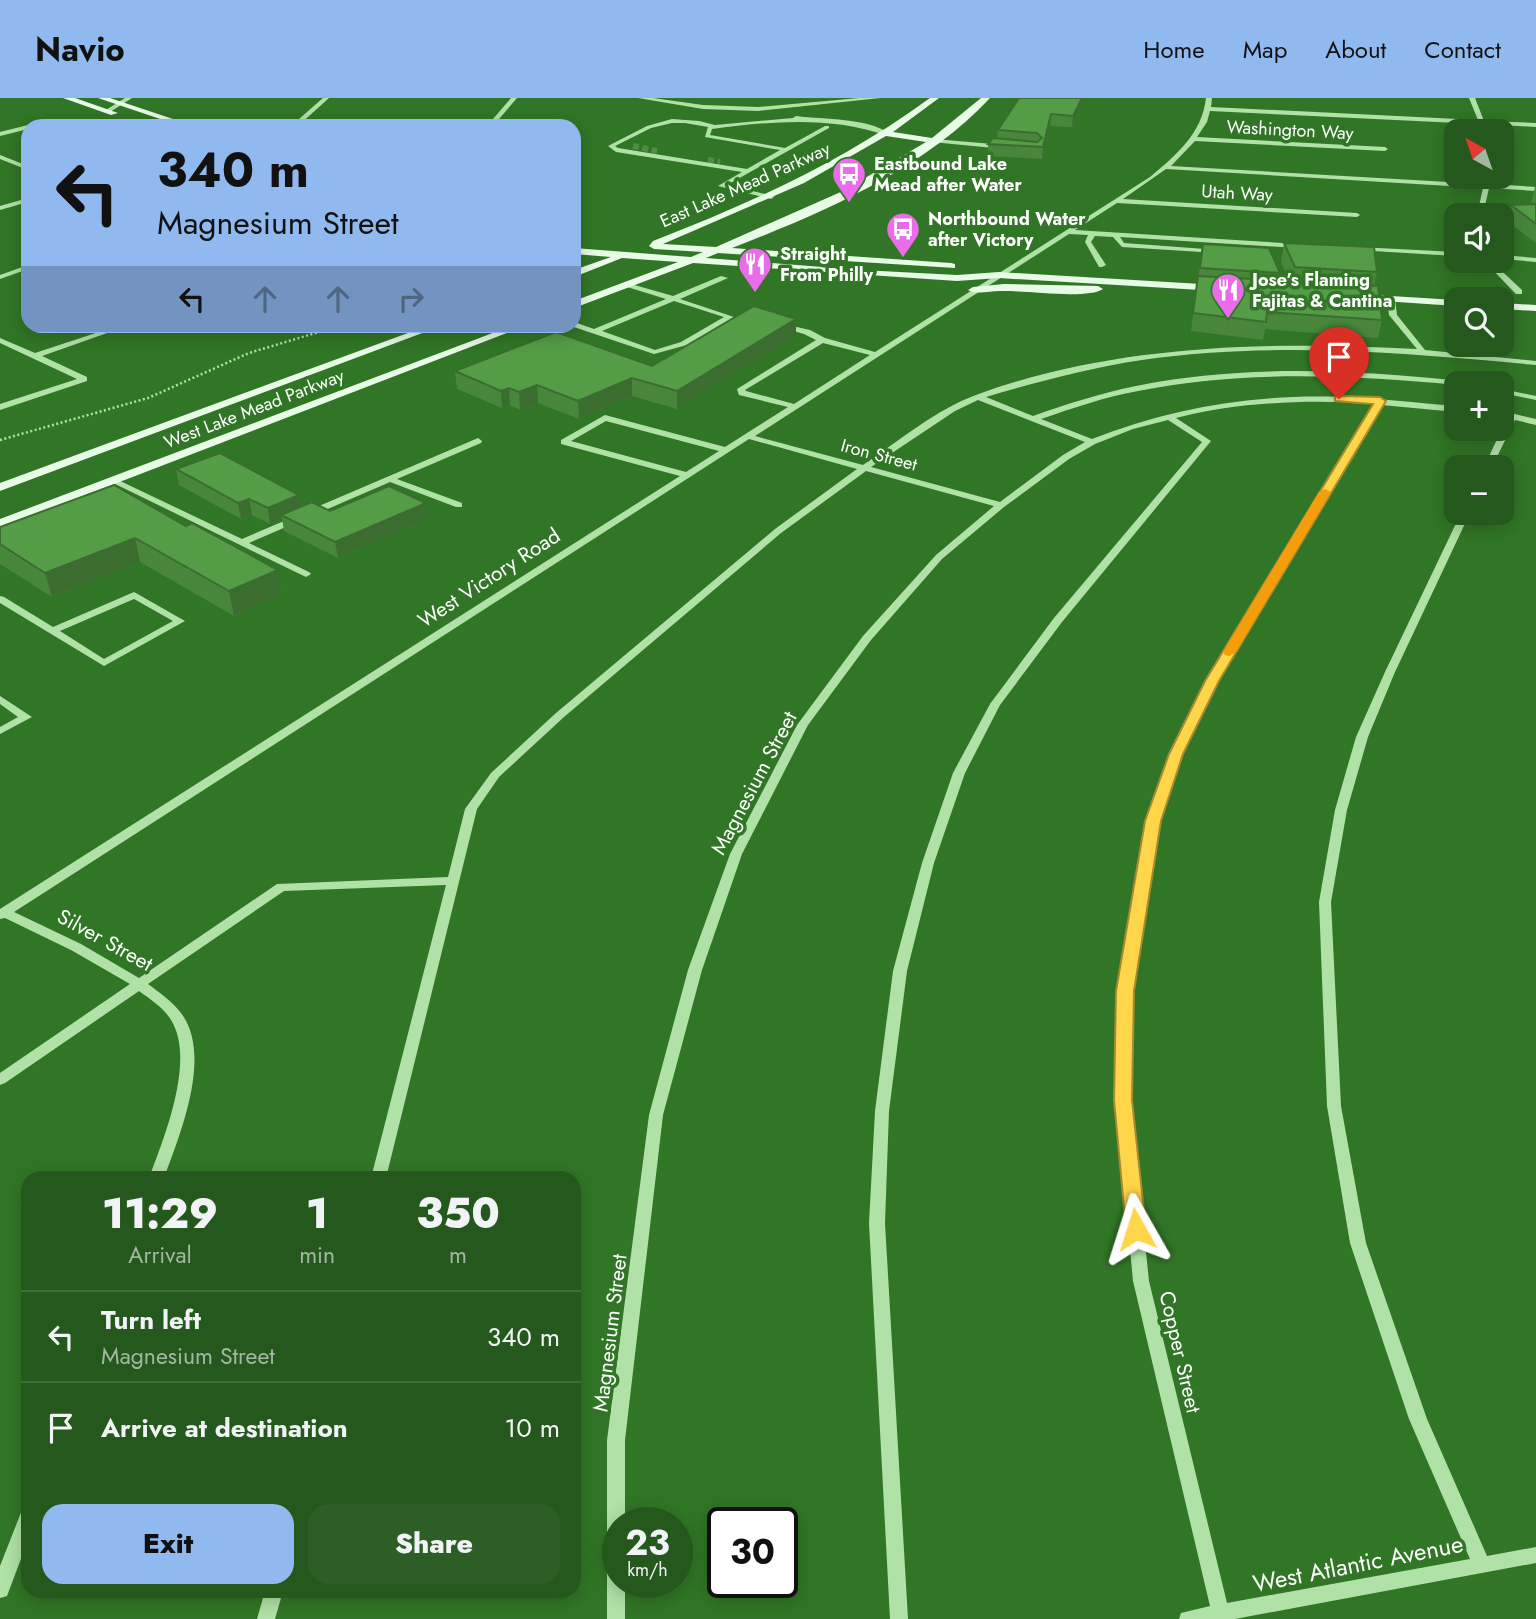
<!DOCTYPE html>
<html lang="en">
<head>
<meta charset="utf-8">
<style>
  :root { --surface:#25581c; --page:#2d5e25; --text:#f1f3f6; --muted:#a3b8a3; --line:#426e3b; --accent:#90b9f0 }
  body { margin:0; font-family:Jost,sans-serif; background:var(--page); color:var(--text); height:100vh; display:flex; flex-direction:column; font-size:26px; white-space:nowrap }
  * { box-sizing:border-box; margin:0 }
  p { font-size:23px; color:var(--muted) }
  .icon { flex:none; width:38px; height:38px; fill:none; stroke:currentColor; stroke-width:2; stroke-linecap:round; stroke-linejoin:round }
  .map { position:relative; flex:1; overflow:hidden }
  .drawer { position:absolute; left:21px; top:1073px; width:560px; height:427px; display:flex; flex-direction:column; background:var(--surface); border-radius:21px; box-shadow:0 4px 18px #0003 }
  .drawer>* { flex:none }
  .hud { position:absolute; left:21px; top:21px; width:560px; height:214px; border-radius:21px; box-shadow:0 4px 18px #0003; background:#90b9f0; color:#111; overflow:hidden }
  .needle { width:46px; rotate:320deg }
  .tools { position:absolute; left:1444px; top:21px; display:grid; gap:14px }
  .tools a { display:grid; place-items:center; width:70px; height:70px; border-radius:14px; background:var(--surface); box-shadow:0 4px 18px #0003; font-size:35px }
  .speed { position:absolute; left:602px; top:1409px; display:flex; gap:14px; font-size:35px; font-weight:700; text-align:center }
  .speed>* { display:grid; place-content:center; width:91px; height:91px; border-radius:50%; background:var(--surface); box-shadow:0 4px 18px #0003; line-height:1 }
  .speed small { font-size:18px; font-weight:400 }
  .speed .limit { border:4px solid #111; border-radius:10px; background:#fff; color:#111 }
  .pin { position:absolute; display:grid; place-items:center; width:60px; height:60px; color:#fff; margin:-72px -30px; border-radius:50% 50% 50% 0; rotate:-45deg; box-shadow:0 0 7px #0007 }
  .pin .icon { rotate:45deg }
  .me { position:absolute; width:77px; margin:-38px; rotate:354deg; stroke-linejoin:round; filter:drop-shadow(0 0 5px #0008) }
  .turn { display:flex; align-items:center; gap:24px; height:147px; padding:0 21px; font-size:32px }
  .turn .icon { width:91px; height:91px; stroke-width:2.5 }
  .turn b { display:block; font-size:49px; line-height:60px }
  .lanes { display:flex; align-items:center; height:66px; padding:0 21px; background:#0003; justify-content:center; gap:35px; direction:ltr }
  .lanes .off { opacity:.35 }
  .eta { display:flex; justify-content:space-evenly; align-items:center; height:119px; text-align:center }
  .eta b { font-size:42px; font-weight:800; line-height:49px }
  .cta { display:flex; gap:14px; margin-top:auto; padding:14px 21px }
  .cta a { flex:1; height:80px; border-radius:21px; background:var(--accent); color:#111; font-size:28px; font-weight:800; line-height:80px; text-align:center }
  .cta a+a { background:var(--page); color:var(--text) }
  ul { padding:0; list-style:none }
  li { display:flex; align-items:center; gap:21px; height:91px; padding:0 21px; border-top:2px solid var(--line) }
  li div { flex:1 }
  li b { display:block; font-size:26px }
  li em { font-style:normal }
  header { display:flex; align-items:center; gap:42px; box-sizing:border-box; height:98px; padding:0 35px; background:var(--accent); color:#111 }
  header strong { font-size:33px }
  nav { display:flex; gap:38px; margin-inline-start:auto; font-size:24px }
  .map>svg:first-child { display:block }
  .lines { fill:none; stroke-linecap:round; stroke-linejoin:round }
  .minor-tunnel { stroke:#508b47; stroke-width:6; stroke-dasharray:6 3.5; stroke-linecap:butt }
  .path { stroke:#b0e2a7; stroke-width:2.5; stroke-dasharray:2 2.5; stroke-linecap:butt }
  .minor { fill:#b0e2a7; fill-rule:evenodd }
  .major { fill:#e8fbe6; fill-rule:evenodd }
  .wall { fill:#48863c }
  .shaded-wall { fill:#3b6d31 }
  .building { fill:#549c46; stroke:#3b6d31; stroke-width:2 }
  .route { fill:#ffd54a; stroke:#a68a30; stroke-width:2 }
  .slow { fill:#f59e0b }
  .labels { text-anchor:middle; stroke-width:7; stroke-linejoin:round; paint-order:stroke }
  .far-street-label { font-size:18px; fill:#fff; stroke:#317626 }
  .far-poi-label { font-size:18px; font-weight:bold; fill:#fff; stroke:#317626; text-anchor:start }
  .street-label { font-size:21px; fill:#fff; stroke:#317626 }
  .near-street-label { font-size:24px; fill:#fff; stroke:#317626 }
</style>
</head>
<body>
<header>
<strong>Navio</strong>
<nav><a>Home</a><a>Map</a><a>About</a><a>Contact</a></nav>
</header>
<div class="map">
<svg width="1536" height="1521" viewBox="0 0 1536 1521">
  <rect width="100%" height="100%" fill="#317626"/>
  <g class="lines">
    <g class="minor-tunnel">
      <polyline points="633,48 657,53"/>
      <polyline points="708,62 720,64"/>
    </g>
    <polyline class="path" points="0,342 148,300 249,255 339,228"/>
    <g class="minor">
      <polygon points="125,0 132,0 110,14 106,14 106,12"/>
      <polygon points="323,0 329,0 298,28 291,28"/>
      <polygon points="511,0 517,0 493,28 487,28"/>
      <polygon points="638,0 653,0 703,7 758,9 859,0 881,0 758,13 703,11"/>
      <path d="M1206 0H1212L1211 9 1478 22 1469 0H1475L1484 23 1536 25V29L1485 26 1487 30 1484 32 1479 26 1210 13 1207 24 1197 39 1385 49 1388 51 1385 53 1195 43 1171 68 1483 86 1485 79H1491L1490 86 1536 89V93L1489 90 1483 117H1477L1483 90 1166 71 1123 101 1357 115 1360 117 1357 119 1117 105 1075 132 1298 146 1301 148 1298 150 1120 139 1124 145 1219 152 1220 153 1217 155 1122 149 1113 139 1095 138 1091 144 1106 167 1102 169H1099L1085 144 1088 137 1069 136 755 338 863 367C899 343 935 312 976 297 1114 246 1271 243 1417 251L1389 217 1387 201 1391 199 1395 201 1397 217 1425 252 1536 263V267C1405 255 1273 243 1142 262 1089 270 1037 284 986 299L1033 318C1067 306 1101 295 1136 288 1242 266 1352 272 1460 283L1464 285H1456V287C1350 277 1243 272 1138 293 1105 299 1073 310 1041 321L1092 341C1170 310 1255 296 1339 299 1378 300 1416 305 1456 308V314L1382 307 1217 583 1182 656 1159 723 1132 893 1130 1002 1149 1183 1227 1505 1470 1461 1409 1321 1350 1145 1327 1008 1319 804 1335 712 1356 639 1385 574 1461 415H1470L1395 574 1368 639 1347 712 1331 804 1341 1008 1366 1145 1427 1321 1487 1458 1536 1449V1465L1235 1521H1179L1181 1515 1210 1508 1133 1183 1116 1002 1118 893 1147 723 1170 656 1207 583 1374 306C1312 301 1235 304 1176 320L1211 343 1062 524 1000 607 965 675 934 765 907 873 889 1013 885 1125 908 1521H890L869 1125 875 1013 893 873 922 765 953 675 990 606 1054 520 1202 344 1168 322 1133 331 1095 346 1069 361 1004 409 942 461 871 542 808 627 742 756 702 872 663 1017 625 1342V1424H618V1484H625V1521H607V1342L649 1017 688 872 730 756 797 627 863 538 936 457 994 408 866 373 781 435 564 619 499 679 477 711 386 1080H371L446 787 284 793 148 886C160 895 172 903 181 915 213 957 180 1036 164 1080H149C164 1040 196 962 171 922 164 910 150 901 139 893L5 985 0 987V975L130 886 71 852 5 820 0 821V811L680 378 561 346V342L605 317 725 349 788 309 739 297 737 291 816 242 804 236 779 229V225L810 232 825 240 875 254 1150 79C1176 57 1202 36 1206 0ZM823 245 870 257 794 306 746 293 745 292ZM978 302 1085 344 1063 357 1000 404 871 369 955 313ZM606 323 719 353 686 374 571 343ZM749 341 857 371 775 431 556 615 491 675 465 711 448 779 277 786 139 880 81 846 14 814Z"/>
      <path d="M796 18C827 22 864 19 891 36L888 38C832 18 771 23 712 31L710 37 785 50 825 28H829V30L727 87 773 98 774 99 771 101 718 88 742 74 616 54 608 48 647 28 672 21 699 23 715 27 793 20ZM672 25H685L708 29 705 39 780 52 747 71 618 50 615 48 651 30Z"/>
      <polygon points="28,27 30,28 28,28 28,31 0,38 0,34"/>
      <polygon points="934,41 1004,47 1007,49 1004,51 932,44"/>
      <polygon points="0,57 28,68 28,72 0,61"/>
      <polygon points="28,100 28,104 0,112 0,108"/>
      <polygon points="1358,149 1456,154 1456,158 1356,152 1356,150"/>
      <polygon points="1502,157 1536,160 1536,164 1502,161"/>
      <polygon points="1484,163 1491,163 1522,192 1522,196 1516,196"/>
      <polygon points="28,167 28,171 0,181 0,177"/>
      <path d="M721 178 728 180 680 201 734 219 687 247 654 256 571 228H574V224L594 231 666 201 624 188V184L673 198ZM674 203 724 219 681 244 655 252 602 233Z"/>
      <polygon points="117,228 127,228 42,258 87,279 87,283 0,312 0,306 77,281 0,245 0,240 35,255"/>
      <polygon points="1502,291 1536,298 1536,302 1502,295"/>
      <polygon points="1502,313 1536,321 1536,327 1515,322 1492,369 1484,369 1507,320 1502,318"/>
      <polygon points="478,340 482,343 481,345 397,381 462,405 462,409 456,409 390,384 249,445 309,474 311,476 306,479 109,383 110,381 116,381 242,441"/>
      <path d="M134 494 185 523 104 568 0 505V498L4 499 53 529ZM134 501 173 523 104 561 60 533Z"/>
      <polygon points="0,598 32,619 0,636 0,629 18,619 0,606"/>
      <polygon points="28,1410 28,1442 7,1498 0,1500 0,1468 22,1412"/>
      <polygon points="265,1493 283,1493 275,1521 257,1521"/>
    </g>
    <g class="major">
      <polygon points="63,0 75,0 118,15 111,17"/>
      <polygon points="98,0 110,0 194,28 181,28"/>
      <path d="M930 0H939L893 34 932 40 981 0H990C923 72 822 115 732 150L951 165 955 166V170L718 155 706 160 861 172 957 177 999 174 1218 187 1223 190 1218 193 999 180 957 183 693 165 574 210V203L678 164 622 160 574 179V172L611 159 574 156V150L691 159 703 154 654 151 649 148 653 143C751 105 844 63 930 0ZM886 38 926 44 843 93 716 149 663 146 804 85Z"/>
      <path d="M1004 186 1098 188 1103 191C1087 202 1022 192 1000 193 989 193 976 197 968 192L973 189Z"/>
      <polygon points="1358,196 1456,202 1456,208 1354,201 1354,197"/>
      <polygon points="1502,205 1536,207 1536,213 1502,211"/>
      <polygon points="427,228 441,228 0,393 0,385"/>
      <polygon points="511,228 525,228 0,430 0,421"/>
    </g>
  </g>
  <g class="wall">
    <polygon points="1019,0 1085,0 1084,4 1072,29 1050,28 1042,61 988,58 988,46 997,40 998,32"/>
    <polygon points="1535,89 1536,89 1536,145 1507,123 1511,107 1533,106 1531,105"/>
    <polygon points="1284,145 1377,174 1374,188 1382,222 1378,240 1265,231 1263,242 1191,233 1203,146 1280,175 1278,182 1289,183 1281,164"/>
    <polygon points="796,237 677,311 632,298 579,321 538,305 520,312 510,307 502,310 457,291 455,273 652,268"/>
    <polygon points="176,371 299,397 301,408 330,413 428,421 338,460 284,433 282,421 270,426 252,417 241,421 179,387"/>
    <polygon points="186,428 278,472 282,496 234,518 140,464 52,499 0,466 0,429"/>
  </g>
  <g class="shaded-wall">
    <polygon points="1082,0 1085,0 1084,4 1072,29 1073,18"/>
    <polygon points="1051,16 1050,28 1042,61 1043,49"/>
    <polygon points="796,221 796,237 677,311 677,293"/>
    <polygon points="632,280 632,298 579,321 578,303"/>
    <polygon points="537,287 538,305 520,312 519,294"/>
    <polygon points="509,290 510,307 502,310 501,293"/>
    <polygon points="299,397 302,413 281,417 282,421 270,426 268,410"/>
    <polygon points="249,401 252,417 241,421 238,405"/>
    <polygon points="426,405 428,421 338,460 335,444"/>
    <polygon points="135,440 140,464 52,499 45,475"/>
    <polygon points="278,472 282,496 234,518 229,493"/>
  </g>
  <g class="building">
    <polygon points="1019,0 1082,0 1073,18 1051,16 1043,49 988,46 993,40 1037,44 1042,40 1037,35 998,32"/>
    <polygon points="1536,106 1536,126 1511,107"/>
    <polygon points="1284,145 1374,149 1377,174 1295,169"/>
    <polygon points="1203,146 1269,150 1280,175 1200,170"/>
    <polygon points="1198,178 1378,188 1382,222 1267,214 1266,224 1193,215"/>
    <polygon points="754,208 796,221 677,293 632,280 578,303 537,287 519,294 509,290 501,293 455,273 556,234 652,268"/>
    <polygon points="220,355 299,397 268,410 249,401 238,405 176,371"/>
    <polygon points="114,387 186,428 192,425 278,472 229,493 135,440 45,475 0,446 0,429"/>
    <polygon points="389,388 426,405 335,444 281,417 312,404 330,413"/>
  </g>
  <polygon class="route" points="1339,298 1380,299 1386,303 1219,583 1183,656 1161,723 1134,893 1132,1002 1146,1131 1143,1136 1136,1139 1129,1136 1126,1131 1114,1002 1116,893 1145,723 1169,656 1205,583 1373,306 1335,303 1335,299"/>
  <polygon class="slow" points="1325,391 1331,394 1236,554 1229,558 1225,557 1223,554 1319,394"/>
  <defs>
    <g id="bus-pin" transform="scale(1.75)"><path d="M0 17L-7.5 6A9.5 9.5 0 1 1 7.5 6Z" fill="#eb6cea" stroke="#317626"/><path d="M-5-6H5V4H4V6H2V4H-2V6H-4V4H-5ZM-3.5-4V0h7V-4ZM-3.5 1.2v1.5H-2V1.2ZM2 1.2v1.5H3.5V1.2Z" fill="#fff"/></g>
    <g id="restaurant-pin" transform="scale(1.75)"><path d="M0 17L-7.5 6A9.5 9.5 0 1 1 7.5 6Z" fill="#eb6cea" stroke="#317626"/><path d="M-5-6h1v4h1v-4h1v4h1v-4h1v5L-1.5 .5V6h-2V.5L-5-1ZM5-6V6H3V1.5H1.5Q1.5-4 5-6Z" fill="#fff"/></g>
  </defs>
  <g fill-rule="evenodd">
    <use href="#bus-pin" x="849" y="76"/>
    <use href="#bus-pin" x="903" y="131"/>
    <use href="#restaurant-pin" x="755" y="166"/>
    <use href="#restaurant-pin" x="1228" y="192"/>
  </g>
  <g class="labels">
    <g class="far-street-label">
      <text transform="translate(1290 32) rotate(3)" y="6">Washington Way</text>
      <text transform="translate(745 87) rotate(-24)" y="6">East Lake Mead Parkway</text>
      <text transform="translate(1237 95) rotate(3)" y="6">Utah Way</text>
      <text transform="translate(254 311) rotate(-21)" y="6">West Lake Mead Parkway</text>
      <text transform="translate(879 357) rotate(15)" y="6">Iron Street</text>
    </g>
    <g class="far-poi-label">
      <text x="874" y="72">Eastbound Lake<tspan x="874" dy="21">Mead after Water</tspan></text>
      <text x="928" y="127">Northbound Water<tspan x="928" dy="21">after Victory</tspan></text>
      <text x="780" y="162">Straight<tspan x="780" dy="21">From Philly</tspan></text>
      <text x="1252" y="188">Jose’s Flaming<tspan x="1252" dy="21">Fajitas &amp; Cantina</tspan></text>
    </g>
    <g class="street-label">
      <text transform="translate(489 480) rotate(-33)" y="7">West Victory Road</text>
      <text transform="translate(754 685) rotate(-62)" y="7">Magnesium Street</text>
      <text transform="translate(105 842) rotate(29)" y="7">Silver Street</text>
      <text transform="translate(610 1235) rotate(-83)" y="7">Magnesium Street</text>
      <text transform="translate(1180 1254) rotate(77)" y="7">Copper Street</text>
    </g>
    <g class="near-street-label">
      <text transform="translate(1358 1466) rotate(-11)" y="8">West Atlantic Avenue</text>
    </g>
  </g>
</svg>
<div class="tools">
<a><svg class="needle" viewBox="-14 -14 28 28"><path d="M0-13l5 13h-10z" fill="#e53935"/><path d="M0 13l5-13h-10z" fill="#a3b8a3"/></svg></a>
<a><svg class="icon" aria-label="sound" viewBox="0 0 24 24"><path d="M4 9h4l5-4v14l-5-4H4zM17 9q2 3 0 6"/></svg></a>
<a><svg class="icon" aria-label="search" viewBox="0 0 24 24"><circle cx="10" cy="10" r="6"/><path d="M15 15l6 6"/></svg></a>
<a>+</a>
<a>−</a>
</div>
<div class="speed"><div>23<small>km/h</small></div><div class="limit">30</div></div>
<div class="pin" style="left:1339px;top:301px;background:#d93025"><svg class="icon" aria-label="arrive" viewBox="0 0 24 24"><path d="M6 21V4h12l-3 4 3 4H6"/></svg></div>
<svg class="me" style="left:1136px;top:1131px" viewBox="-20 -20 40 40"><path d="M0-17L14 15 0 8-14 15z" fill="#ffd54a" stroke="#fff" stroke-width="4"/></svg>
<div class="hud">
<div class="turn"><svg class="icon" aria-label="left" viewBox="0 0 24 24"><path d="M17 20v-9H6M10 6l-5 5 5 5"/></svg><div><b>340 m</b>Magnesium Street</div></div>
<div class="lanes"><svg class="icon" aria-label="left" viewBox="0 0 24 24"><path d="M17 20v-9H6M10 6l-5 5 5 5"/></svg><svg class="icon off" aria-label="ahead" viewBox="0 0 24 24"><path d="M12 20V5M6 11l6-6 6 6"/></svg><svg class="icon off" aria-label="ahead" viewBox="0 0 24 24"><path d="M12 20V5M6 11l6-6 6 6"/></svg><svg class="icon off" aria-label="right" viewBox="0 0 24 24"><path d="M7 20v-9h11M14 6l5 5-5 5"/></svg></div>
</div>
<section class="drawer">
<div class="eta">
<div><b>11:29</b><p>Arrival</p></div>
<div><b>1</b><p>min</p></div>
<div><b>350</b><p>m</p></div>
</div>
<ul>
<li><svg class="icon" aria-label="left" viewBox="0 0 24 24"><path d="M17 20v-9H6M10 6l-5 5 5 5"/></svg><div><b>Turn left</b><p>Magnesium Street</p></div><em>340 m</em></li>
<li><svg class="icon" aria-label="arrive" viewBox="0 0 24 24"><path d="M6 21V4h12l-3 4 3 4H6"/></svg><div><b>Arrive at destination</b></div><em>10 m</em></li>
</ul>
<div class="cta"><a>Exit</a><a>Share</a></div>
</section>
</div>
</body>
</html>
